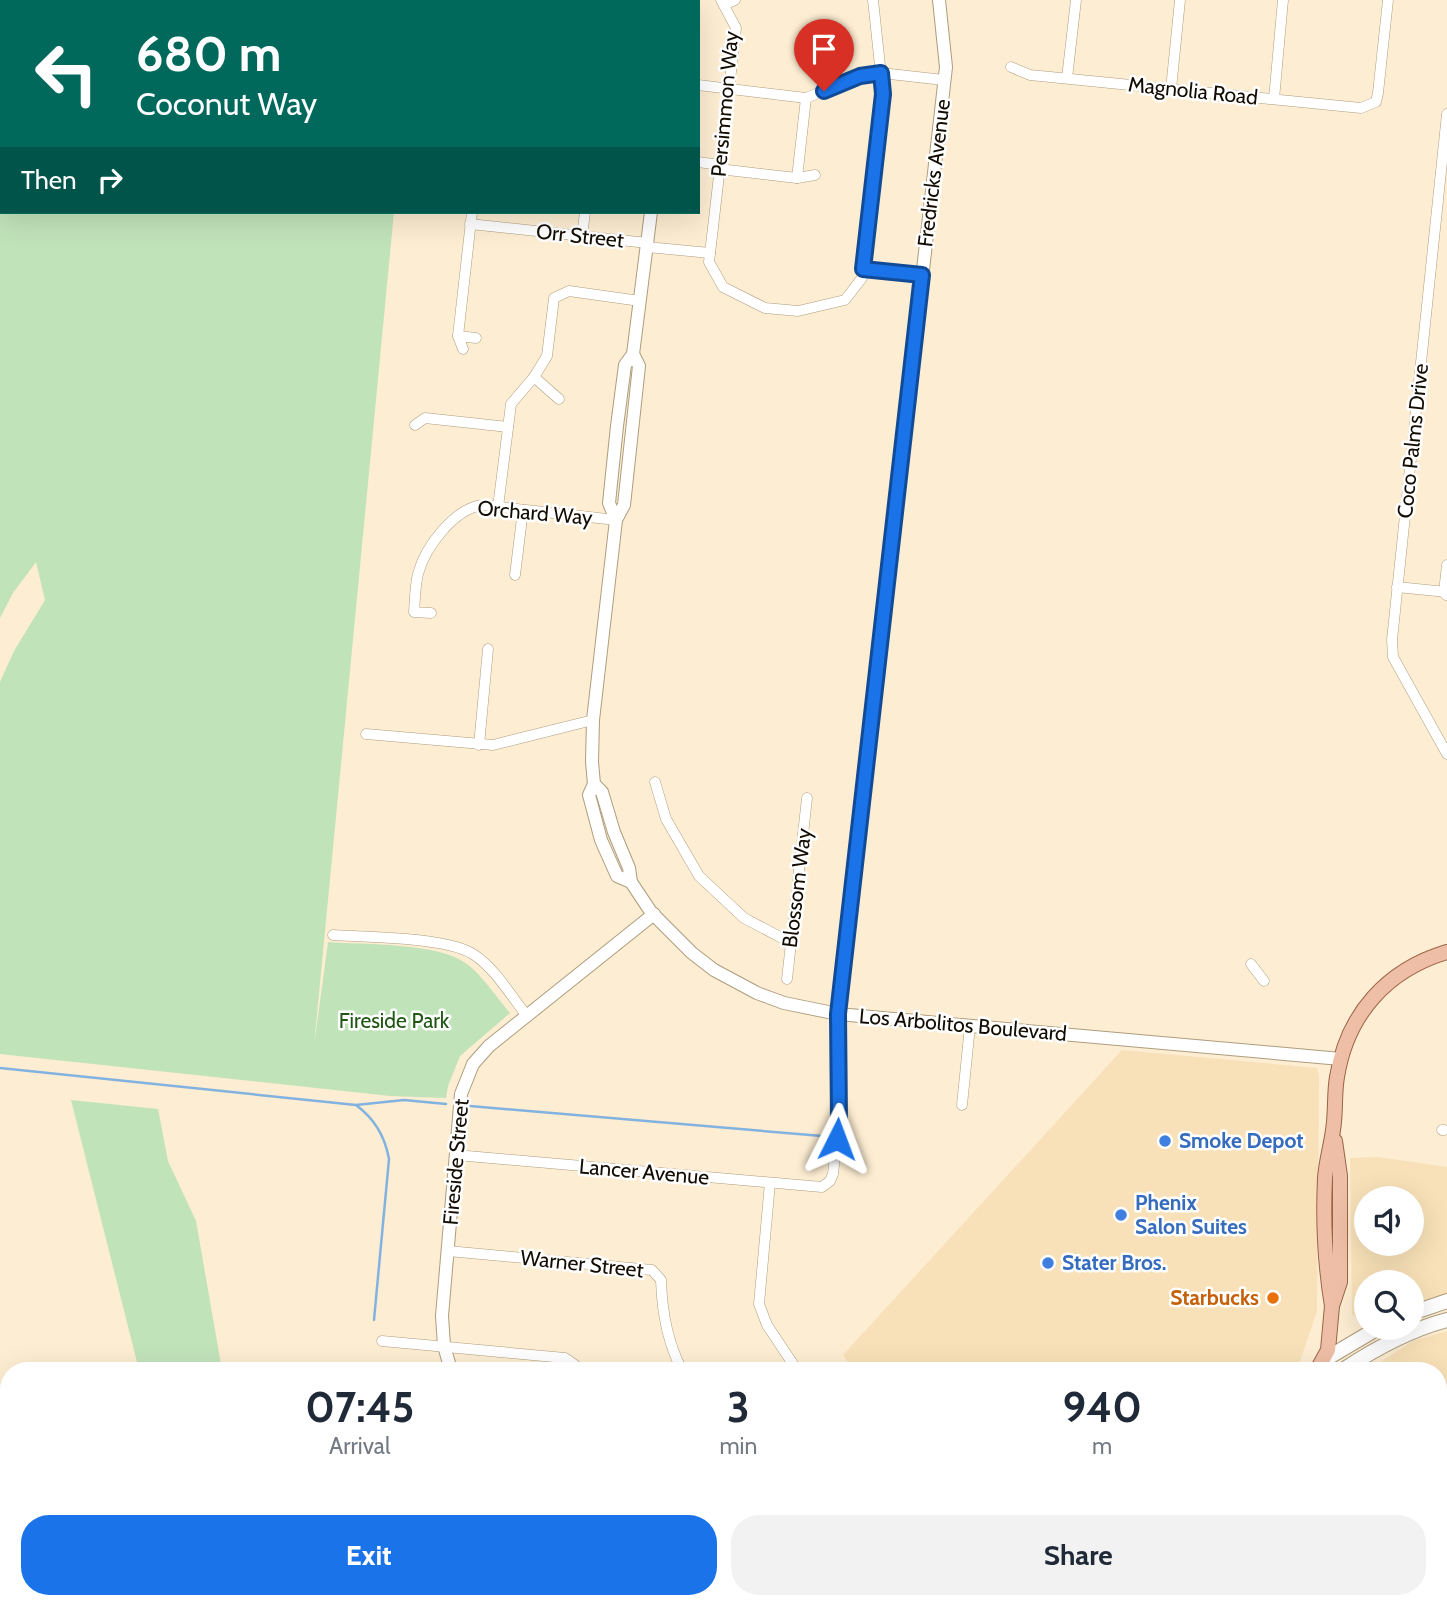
<!DOCTYPE html>
<html lang="en">
<head>
<meta charset="utf-8">
<style>
  :root { --surface:#fff; --page:#f2f2f3; --text:#1f2937; --muted:#747a83; --accent:#1a73e8 }
  body { margin:0; font-family:Cabin,sans-serif; background:var(--page); color:var(--text); height:100vh; display:flex; flex-direction:column; font-size:26px; white-space:nowrap }
  * { box-sizing:border-box; margin:0 }
  p { font-size:23px; color:var(--muted) }
  .icon { flex:none; width:38px; height:38px; fill:none; stroke:currentColor; stroke-width:2; stroke-linecap:round; stroke-linejoin:round }
  .map { position:relative; flex:1; overflow:hidden }
  .panel { position:absolute; left:0px; top:1362px; width:1447px; height:247px; display:flex; flex-direction:column; background:var(--surface); border-radius:28px 28px 0 0; box-shadow:0 7px 28px #0002 }
  .panel>* { flex:none }
  .banner { position:absolute; left:0px; top:0px; width:700px; height:214px; box-shadow:0 7px 28px #0002; background:#00695c; color:#fff; overflow:hidden }
  .tools { position:absolute; left:1354px; top:1186px; display:grid; gap:14px }
  .tools a { display:grid; place-items:center; width:70px; height:70px; border-radius:50%; background:var(--surface); box-shadow:0 7px 28px #0002; font-size:35px }
  .pin { position:absolute; display:grid; place-items:center; width:60px; height:60px; color:#fff; margin:-72px -30px; border-radius:50% 50% 50% 0; rotate:-45deg; box-shadow:0 0 7px #0007 }
  .pin .icon { rotate:45deg }
  .me { position:absolute; width:77px; margin:-38px; rotate:3deg; stroke-linejoin:round; filter:drop-shadow(0 0 5px #0008) }
  .turn { display:flex; align-items:center; gap:24px; height:147px; padding:0 21px; font-size:32px }
  .turn .icon { width:91px; height:91px; stroke-width:2.5 }
  .turn b { display:block; font-size:49px; line-height:60px }
  .then { display:flex; align-items:center; height:66px; padding:0 21px; background:#0003; gap:14px; font-size:26px }
  .eta { display:flex; justify-content:space-evenly; align-items:center; height:119px; text-align:center }
  .eta b { font-size:42px; font-weight:700; line-height:49px }
  .primary-button { display:flex; gap:14px; margin-top:auto; padding:14px 21px }
  .primary-button a { flex:1; height:80px; border-radius:28px; background:var(--accent); color:#fff; font-size:28px; font-weight:700; line-height:80px; text-align:center }
  .primary-button a+a { background:var(--page); color:var(--text) }
  .map>svg:first-child { display:block }
  .built { fill:#f8e1b8; fill-rule:evenodd }
  .green { fill:#c1e3ba }
  .lines { fill:none; stroke-linecap:round; stroke-linejoin:round }
  .stream { stroke:#82b2e0; stroke-width:2.5 }
  .river { stroke:#82b2e0; stroke-width:16 }
  .minor-casing { stroke:#ae9d7d; stroke-width:11 }
  .tertiary-casing { stroke:#ae9d7d; stroke-width:14 }
  .secondary-casing { stroke:#ae9d7d; stroke-width:16 }
  .primary-casing { stroke:#9b6446; stroke-width:16 }
  .trunk-casing { stroke:#9b6446; stroke-width:18 }
  .minor { stroke:#fff; stroke-width:10 }
  .tertiary { stroke:#fff; stroke-width:12 }
  .secondary { stroke:#fff; stroke-width:14 }
  .primary { stroke:#efbea6; stroke-width:14 }
  .trunk { stroke:#eaa888; stroke-width:16 }
  .route-casing { stroke:#114b97; stroke-width:18 }
  .route { stroke:#1a73e8; stroke-width:12 }
  .shop-dot { fill:#3f7fe0; stroke:#fff; stroke-width:2.5 }
  .food-dot { fill:#e8710a; stroke:#fff; stroke-width:2.5 }
  .labels { text-anchor:middle; stroke-width:5; stroke-linejoin:round; paint-order:stroke }
  .street-label { font-size:21px; fill:#120c02; stroke:#fff }
  .park-label { font-size:21px; fill:#1f5713; stroke:#fff }
  .shop-label { font-size:21px; font-weight:bold; fill:#366cbe; stroke:#fff; text-anchor:start }
  .food-label { font-size:21px; font-weight:bold; fill:#c56008; stroke:#fff; text-anchor:end }
</style>
</head>
<body>
<div class="map">
<svg width="1447" height="1608" viewBox="0 0 1447 1608">
  <rect width="100%" height="100%" fill="#fdedd2"/>
  <g class="built">
    <polygon points="1122,1050 1317,1068 1319,1077 1317,1311 1300,1361 1289,1370 853,1370 843,1355"/>
    <path d="M1378 1157 1447 1167V1295L1412 1306V1283H1367V1320L1360 1321 1352 1314 1350 1158ZM1367 1199H1412V1244H1367Z"/>
    <polygon points="1447,1331 1447,1514 1439,1518 1438,1370 1368,1370 1413,1341"/>
    <polygon points="1093,1600 1241,1600 1227,1608 1080,1608"/>
  </g>
  <g class="green">
    <path d="M0 0H340L2 2V212H394L314 1046 328 942C365 945 438 942 467 964 481 974 499 1000 510 1013L460 1056 448 1086 446 1098 390 1096 0 1054V682L14 651 45 600 36 562 13 593 0 618Z"/>
    <polygon points="71,1100 158,1109 168,1161 196,1221 222,1370 139,1370"/>
    <polygon points="196,1600 286,1600 288,1608 198,1608"/>
  </g>
  <g class="lines">
    <g class="stream">
      <polyline points="0,1068 356,1105 404,1100 446,1104"/>
      <path d="M356 1105C375 1119 385 1136 389 1159L374 1320"/>
      <polyline points="470,1106 822,1136"/>
      <polyline points="1438,1536 1447,1530"/>
    </g>
    <g class="river">
      <polyline points="78,2 79,0"/>
      <polyline points="0,174 2,170"/>
    </g>
    <g class="minor-casing">
      <g id="minor">
        <polyline points="721,0 736,28 709,262 723,287 765,308 798,311 845,300 862,278 883,94 873,0"/>
        <polyline points="474,2 475,0"/>
        <polyline points="574,2 578,0"/>
        <polyline points="724,5 735,0"/>
        <polyline points="1011,67 1030,75 1361,108 1376,102 1378,93 1388,0"/>
        <polyline points="1067,78 1076,0"/>
        <polyline points="698,85 806,98 860,76 881,73 944,80"/>
        <polyline points="1171,89 1180,0"/>
        <polyline points="1274,99 1283,0"/>
        <polyline points="1447,114 1392,640 1393,657 1447,754"/>
        <polyline points="698,162 720,165"/>
        <polyline points="719,169 797,178 815,175"/>
        <polyline points="797,178 806,98"/>
        <polyline points="470,224 648,243"/>
        <polyline points="582,237 585,212"/>
        <polyline points="647,247 710,253"/>
        <polyline points="863,269 922,275"/>
        <polyline points="458,336 476,338"/>
        <polyline points="463,349 458,336 472,212"/>
        <polyline points="534,377 559,399"/>
        <polyline points="415,425 425,418 508,427"/>
        <polyline points="498,507 511,404 534,377 547,356 554,298 569,291 640,301"/>
        <polyline points="515,575 523,510"/>
        <polyline points="1397,587 1447,592"/>
        <polyline points="1446,595 1444,592 1447,565"/>
        <path d="M431 613 414 612C415 599 415 586 418 574 425 547 454 509 482 505L616 520"/>
        <polyline points="366,734 493,745 593,720"/>
        <polyline points="479,745 488,649"/>
        <polyline points="655,782 666,819 699,876 744,918 782,938 790,939"/>
        <path d="M333 935C367 937 446 937 473 954 495 968 511 996 527 1016"/>
        <polyline points="1251,964 1264,981"/>
        <polyline points="787,979 807,798"/>
        <polyline points="962,1105 970,1026"/>
        <polyline points="1442,1130 1444,1130"/>
        <polyline points="456,1155 822,1187 830,1181 833,1174 839,1120 838,1014"/>
        <polyline points="770,1183 759,1304 767,1325 797,1370"/>
        <path d="M448 1251 652 1270 661 1280C662 1312 667 1342 682 1370"/>
        <polyline points="382,1341 565,1358 575,1365 577,1370"/>
        <polyline points="588,1608 601,1600"/>
        <polyline points="676,1608 686,1600"/>
        <polyline points="811,1608 820,1600"/>
      </g>
    </g>
    <g class="tertiary-casing">
      <g id="tertiary">
        <polyline points="645,0 645,2"/>
        <polyline points="616,520 609,503 617,426 625,365 633,354 651,212"/>
        <polyline points="885,605 946,67 939,0"/>
        <polyline points="594,784 602,792 614,832 629,868 631,882 651,912 692,953 714,970 757,993 784,1003 838,1014 1341,1059"/>
        <polyline points="631,882 617,876 601,840 589,795 594,784 592,762 593,720 616,520 624,505 639,366 633,354"/>
        <polyline points="838,1014 883,618"/>
        <polyline points="451,1370 444,1346 442,1316 461,1094 473,1064 489,1046 654,914"/>
        <polyline points="601,1600 606,1608"/>
      </g>
    </g>
    <g class="secondary-casing">
      <g id="secondary">
        <polyline points="1412,1313 1447,1301"/>
        <polyline points="1324,1360 1378,1328"/>
        <path d="M1343 1370C1376 1348 1409 1330 1447 1320"/>
      </g>
    </g>
    <g class="primary-casing">
      <g id="primary">
        <path d="M1332 1306C1325 1264 1323 1220 1325 1178 1326 1162 1331 1146 1333 1130 1336 1112 1334 1094 1337 1077 1347 1014 1387 970 1447 952"/>
        <polyline points="1317,1370 1328,1350 1332,1306 1340,1282 1340,1176 1335,1141"/>
        <polyline points="1031,1608 1042,1600"/>
        <polyline points="1048,1608 1060,1600"/>
        <polyline points="1064,1608 1076,1600"/>
        <polyline points="1264,1608 1265,1600"/>
        <polyline points="1282,1608 1283,1600"/>
      </g>
    </g>
    <g class="trunk-casing">
      <g id="trunk">
        <polyline points="1438,1581 1447,1578"/>
        <polyline points="1369,1608 1391,1600"/>
      </g>
    </g>
    <use href="#minor" class="minor"/>
    <use href="#tertiary" class="tertiary"/>
    <use href="#secondary" class="secondary"/>
    <use href="#primary" class="primary"/>
    <use href="#trunk" class="trunk"/>
  </g>
  <g class="lines">
    <g class="route-casing">
      <polyline id="route" points="824,91 860,76 881,73 883,94 863,269 922,275 838,1014 839,1120 837,1139"/>
    </g>
    <use href="#route" class="route"/>
  </g>
  <g class="shop-dot">
    <circle cx="1165" cy="1141" r="7"/>
    <circle cx="1121" cy="1215" r="7"/>
    <circle cx="1048" cy="1263" r="7"/>
  </g>
  <circle class="food-dot" cx="1273" cy="1298" r="7"/>
  <g class="labels">
    <g class="street-label">
      <text transform="translate(1193 91) rotate(6)" y="7">Magnolia Road</text>
      <text transform="translate(725 104) rotate(-85)" y="7">Persimmon Way</text>
      <text transform="translate(934 173) rotate(-83)" y="7">Fredricks Avenue</text>
      <text transform="translate(580 236) rotate(6)" y="7">Orr Street</text>
      <text transform="translate(1413 441) rotate(-84)" y="7">Coco Palms Drive</text>
      <text transform="translate(535 513) rotate(5)" y="7">Orchard Way</text>
      <text transform="translate(797 888) rotate(-83)" y="7">Blossom Way</text>
      <text transform="translate(963 1025) rotate(5)" y="7">Los Arbolitos Boulevard</text>
      <text transform="translate(456 1162) rotate(-85)" y="7">Fireside Street</text>
      <text transform="translate(644 1172) rotate(5)" y="7">Lancer Avenue</text>
      <text transform="translate(582 1264) rotate(6)" y="7">Warner Street</text>
    </g>
    <g class="park-label">
      <text x="394" y="1028">Fireside Park</text>
    </g>
    <g class="shop-label">
      <text x="1179" y="1148">Smoke Depot</text>
      <text x="1135" y="1210">Phenix<tspan x="1135" dy="24">Salon Suites</tspan></text>
      <text x="1062" y="1270">Stater Bros.</text>
    </g>
    <g class="food-label">
      <text x="1259" y="1305">Starbucks</text>
    </g>
  </g>
</svg>
<div class="tools">
<a><svg class="icon" aria-label="sound" viewBox="0 0 24 24"><path d="M4 9h4l5-4v14l-5-4H4zM17 9q2 3 0 6"/></svg></a>
<a><svg class="icon" aria-label="search" viewBox="0 0 24 24"><circle cx="10" cy="10" r="6"/><path d="M15 15l6 6"/></svg></a>
</div>
<div class="pin" style="left:824px;top:91px;background:#d93025"><svg class="icon" aria-label="arrive" viewBox="0 0 24 24"><path d="M6 21V4h12l-3 4 3 4H6"/></svg></div>
<svg class="me" style="left:837px;top:1139px" viewBox="-20 -20 40 40"><path d="M0-17L14 15 0 8-14 15z" fill="#1a73e8" stroke="#fff" stroke-width="4"/></svg>
<div class="banner">
<div class="turn"><svg class="icon" aria-label="left" viewBox="0 0 24 24"><path d="M17 20v-9H6M10 6l-5 5 5 5"/></svg><div><b>680 m</b>Coconut Way</div></div>
<div class="then">Then<svg class="icon" aria-label="right" viewBox="0 0 24 24"><path d="M7 20v-9h11M14 6l5 5-5 5"/></svg></div>
</div>
<section class="panel">
<div class="eta">
<div><b>07:45</b><p>Arrival</p></div>
<div><b>3</b><p>min</p></div>
<div><b>940</b><p>m</p></div>
</div>
<div class="primary-button"><a>Exit</a><a>Share</a></div>
</section>
</div>
</body>
</html>
